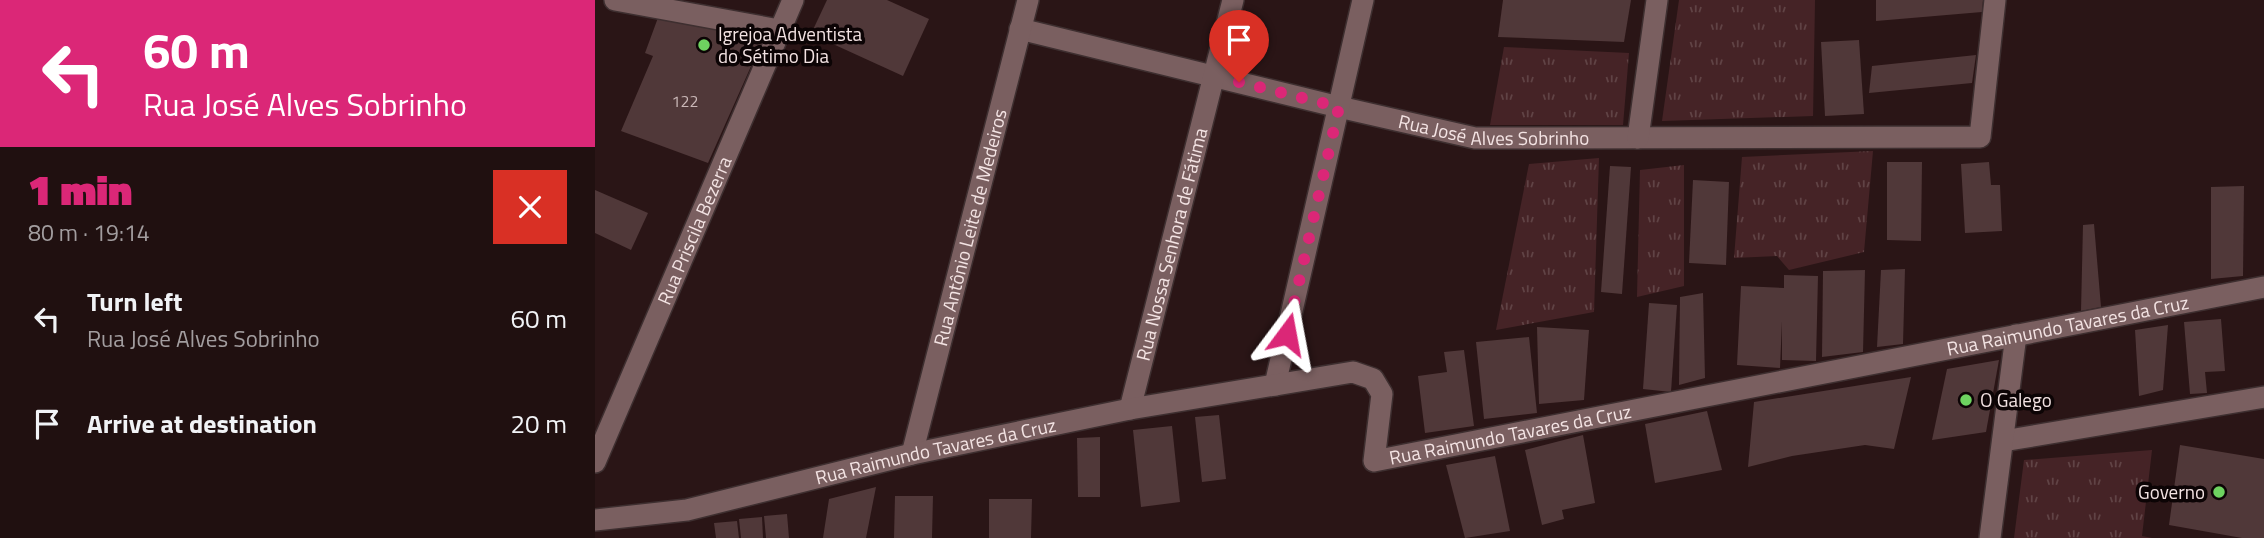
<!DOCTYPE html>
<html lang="en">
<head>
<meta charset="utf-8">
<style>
  :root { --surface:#201010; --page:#281919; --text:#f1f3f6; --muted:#a29d9f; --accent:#db2777 }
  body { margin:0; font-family:"Titillium Web",sans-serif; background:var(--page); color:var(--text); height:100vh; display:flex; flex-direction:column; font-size:26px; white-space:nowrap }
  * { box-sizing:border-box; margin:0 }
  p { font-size:23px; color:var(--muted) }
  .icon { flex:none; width:38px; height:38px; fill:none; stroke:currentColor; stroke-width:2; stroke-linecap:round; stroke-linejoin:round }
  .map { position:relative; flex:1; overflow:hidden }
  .side { display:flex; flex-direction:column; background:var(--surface); width:595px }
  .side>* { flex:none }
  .banner { background:#db2777; color:#fff; overflow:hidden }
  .pin { position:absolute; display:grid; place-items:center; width:60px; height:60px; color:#fff; margin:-72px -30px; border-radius:50% 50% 50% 0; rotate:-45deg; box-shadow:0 0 7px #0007 }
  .pin .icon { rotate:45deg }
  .me { position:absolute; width:77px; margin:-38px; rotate:13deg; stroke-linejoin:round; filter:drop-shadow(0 0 5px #0008) }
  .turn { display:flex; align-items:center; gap:24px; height:147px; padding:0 28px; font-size:32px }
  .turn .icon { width:91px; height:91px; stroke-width:2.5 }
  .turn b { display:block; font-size:49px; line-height:60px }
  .round { display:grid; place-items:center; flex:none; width:74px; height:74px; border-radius:0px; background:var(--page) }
  .head { display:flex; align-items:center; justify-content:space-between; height:119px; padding:0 28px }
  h1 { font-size:42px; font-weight:800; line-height:52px; color:var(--accent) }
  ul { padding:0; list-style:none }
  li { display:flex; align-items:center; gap:21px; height:105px; padding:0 28px }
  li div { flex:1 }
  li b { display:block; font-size:26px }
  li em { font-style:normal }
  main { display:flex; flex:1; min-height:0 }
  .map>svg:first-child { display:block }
  .grass { fill:url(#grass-tufts) }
  .building { fill:#503839 }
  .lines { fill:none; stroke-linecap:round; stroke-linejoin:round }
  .street-casing { stroke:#3e2f30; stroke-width:24 }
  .street { stroke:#7a5f60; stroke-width:21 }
  .route { stroke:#db2777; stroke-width:12; stroke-dasharray:0 21.6 }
  .poi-dot { fill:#6ed360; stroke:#0c0405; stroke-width:2.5 }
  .labels { text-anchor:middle; stroke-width:7; stroke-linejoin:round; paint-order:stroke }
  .number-label { font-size:16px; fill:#cab8b8 }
  .poi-label { font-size:19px; fill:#f3e3e3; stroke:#0c0405; text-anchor:start }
  .street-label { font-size:19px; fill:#f3e3e3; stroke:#0c0405 }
</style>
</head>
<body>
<main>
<section class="side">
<div class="banner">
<div class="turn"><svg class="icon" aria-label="left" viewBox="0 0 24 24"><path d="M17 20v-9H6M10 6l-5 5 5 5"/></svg><div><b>60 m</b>Rua José Alves Sobrinho</div></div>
</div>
<div class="head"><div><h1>1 min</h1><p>80 m · 19:14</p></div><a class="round" style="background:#d93025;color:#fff"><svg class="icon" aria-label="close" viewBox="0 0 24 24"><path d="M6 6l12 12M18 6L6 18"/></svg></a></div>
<ul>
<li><svg class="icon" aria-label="left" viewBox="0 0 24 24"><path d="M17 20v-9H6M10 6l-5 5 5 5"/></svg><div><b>Turn left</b><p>Rua José Alves Sobrinho</p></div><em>60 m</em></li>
<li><svg class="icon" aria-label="arrive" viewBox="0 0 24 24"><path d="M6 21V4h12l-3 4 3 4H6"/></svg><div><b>Arrive at destination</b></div><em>20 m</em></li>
</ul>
</section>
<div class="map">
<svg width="1669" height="538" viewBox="0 0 1669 538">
  <defs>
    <pattern id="grass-tufts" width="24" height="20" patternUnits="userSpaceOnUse" patternTransform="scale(1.75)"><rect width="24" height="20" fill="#452326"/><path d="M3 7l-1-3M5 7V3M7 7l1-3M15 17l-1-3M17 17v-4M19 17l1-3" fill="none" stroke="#604345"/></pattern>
  </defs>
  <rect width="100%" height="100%" fill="#2a1516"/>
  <g class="grass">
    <polygon points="1084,0 1220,0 1218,116 1067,121"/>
    <polygon points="909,47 1034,53 1028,125 895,125"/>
    <polygon points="1278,151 1269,252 1194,270 1182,256 1139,258 1147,157"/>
    <polygon points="1004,158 999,312 901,330 934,164"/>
    <polygon points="1089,165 1089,286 1042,297 1045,170"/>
    <polygon points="1557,450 1547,536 1557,538 1419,538 1429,460"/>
  </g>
  <g class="building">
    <polygon points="232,0 292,0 334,19 308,76 216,34"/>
    <polygon points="908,0 1036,0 1029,42 903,37"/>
    <polygon points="1281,0 1388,0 1387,12 1281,21"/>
    <polygon points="64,15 169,37 113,163 26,131 58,56 50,53"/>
    <polygon points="1264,40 1269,114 1230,116 1226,42"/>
    <polygon points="1381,55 1377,83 1274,93 1277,66"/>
    <polygon points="1292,162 1327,162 1326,241 1292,240"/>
    <polygon points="1394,162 1396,185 1405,185 1407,231 1370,233 1366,164"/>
    <polygon points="1015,166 1036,167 1027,294 1006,292"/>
    <polygon points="1098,180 1134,182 1131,265 1094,263"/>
    <polygon points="1649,186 1648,276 1616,279 1616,187"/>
    <polygon points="0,190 53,213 36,250 0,233"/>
    <polygon points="1499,224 1506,307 1486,311 1488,225"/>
    <polygon points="1310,269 1308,344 1282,347 1286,270"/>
    <polygon points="1270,270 1268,352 1227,357 1228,271"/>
    <polygon points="1189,275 1223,276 1221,361 1187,360 1187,321 1185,368 1142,365 1146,286 1189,288"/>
    <polygon points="1108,293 1110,378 1084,385 1085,297"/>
    <polygon points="1054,303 1082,305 1076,392 1048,389"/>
    <polygon points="1626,319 1630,371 1610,372 1612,393 1595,394 1589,322"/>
    <polygon points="1573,325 1568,390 1544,396 1540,330"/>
    <polygon points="942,327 994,330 989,400 944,404"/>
    <polygon points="934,337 942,413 889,419 881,342"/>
    <polygon points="869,350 879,426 830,433 823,376 852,372 849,352"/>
    <polygon points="1404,360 1391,432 1337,440 1352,369"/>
    <polygon points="1316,377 1299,449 1270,445 1197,456 1153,467 1159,402"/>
    <polygon points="1112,411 1127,470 1060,483 1050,424"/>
    <polygon points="624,415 631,479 607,482 600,417"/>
    <polygon points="577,426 585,502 546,507 538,430"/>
    <polygon points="988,435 1000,503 967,510 969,519 947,525 930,450"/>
    <polygon points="505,437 505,497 483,497 482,438"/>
    <polygon points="1585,445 1669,459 1669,538 1647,538 1574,525"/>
    <polygon points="900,456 915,531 870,538 851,465"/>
    <polygon points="281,487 271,538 228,538 234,499"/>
    <polygon points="300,496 338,496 337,538 299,538"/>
    <polygon points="394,499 437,499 436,538 394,538"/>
    <polygon points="192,514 194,538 171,538 169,516"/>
    <polygon points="167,517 168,538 146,538 144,519"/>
    <polygon points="142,521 144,538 121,538 119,523"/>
  </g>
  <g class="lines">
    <g class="street-casing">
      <g id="street">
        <polyline points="20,0 184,30"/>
        <path id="s1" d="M425 29 744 107 880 138 1385 137 1400 0"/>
        <polyline points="1043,138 1062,0"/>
        <polyline points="680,385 768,0"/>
        <path id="s2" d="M535 409 638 0"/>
        <polyline points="1408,441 1669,397"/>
        <path id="s3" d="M317 454 433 0"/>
        <path id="s4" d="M0 462 198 0"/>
        <path id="s5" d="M0 520 92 510 317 454 535 409 758 372 778 379 787 394 779 461 1669 287"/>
        <polyline points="1395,538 1421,335"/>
      </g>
    </g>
    <use href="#street" class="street"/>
  </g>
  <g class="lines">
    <polyline class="route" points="644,82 744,107 692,334"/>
  </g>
  <g class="poi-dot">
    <circle cx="109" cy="45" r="7"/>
    <circle cx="1371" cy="400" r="7"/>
    <circle cx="1624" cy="492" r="7"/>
  </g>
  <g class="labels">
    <g class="number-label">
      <text x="90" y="107">122</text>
    </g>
    <g class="poi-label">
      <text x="123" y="41">Igrejoa Adventista<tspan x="123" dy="22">do Sétimo Dia</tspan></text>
      <text x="1385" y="407">O Galego</text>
      <text x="1610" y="499" text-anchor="end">Governo</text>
    </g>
    <g class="street-label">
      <text dy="7" stroke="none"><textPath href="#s1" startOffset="486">Rua José Alves Sobrinho</textPath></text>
      <text dy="7" stroke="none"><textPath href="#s3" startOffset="234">Rua Antônio Leite de Medeiros</textPath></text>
      <text dy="7" stroke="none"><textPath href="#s4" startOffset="252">Rua Priscila Bezerra</textPath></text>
      <text dy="7" stroke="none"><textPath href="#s2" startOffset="170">Rua Nossa Senhora de Fátima</textPath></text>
      <text dy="7" stroke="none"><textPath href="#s5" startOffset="1586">Rua Raimundo Tavares da Cruz</textPath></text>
      <text dy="7" stroke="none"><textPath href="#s5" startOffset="1018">Rua Raimundo Tavares da Cruz</textPath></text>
      <text dy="7" stroke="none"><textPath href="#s5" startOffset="348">Rua Raimundo Tavares da Cruz</textPath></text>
    </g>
  </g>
</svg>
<div class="pin" style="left:644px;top:82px;background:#d93025"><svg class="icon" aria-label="arrive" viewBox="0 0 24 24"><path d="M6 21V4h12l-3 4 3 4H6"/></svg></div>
<svg class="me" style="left:692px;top:334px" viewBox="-20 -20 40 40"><path d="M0-17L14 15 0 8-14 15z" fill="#db2777" stroke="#fff" stroke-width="4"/></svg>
</div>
</main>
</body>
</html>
